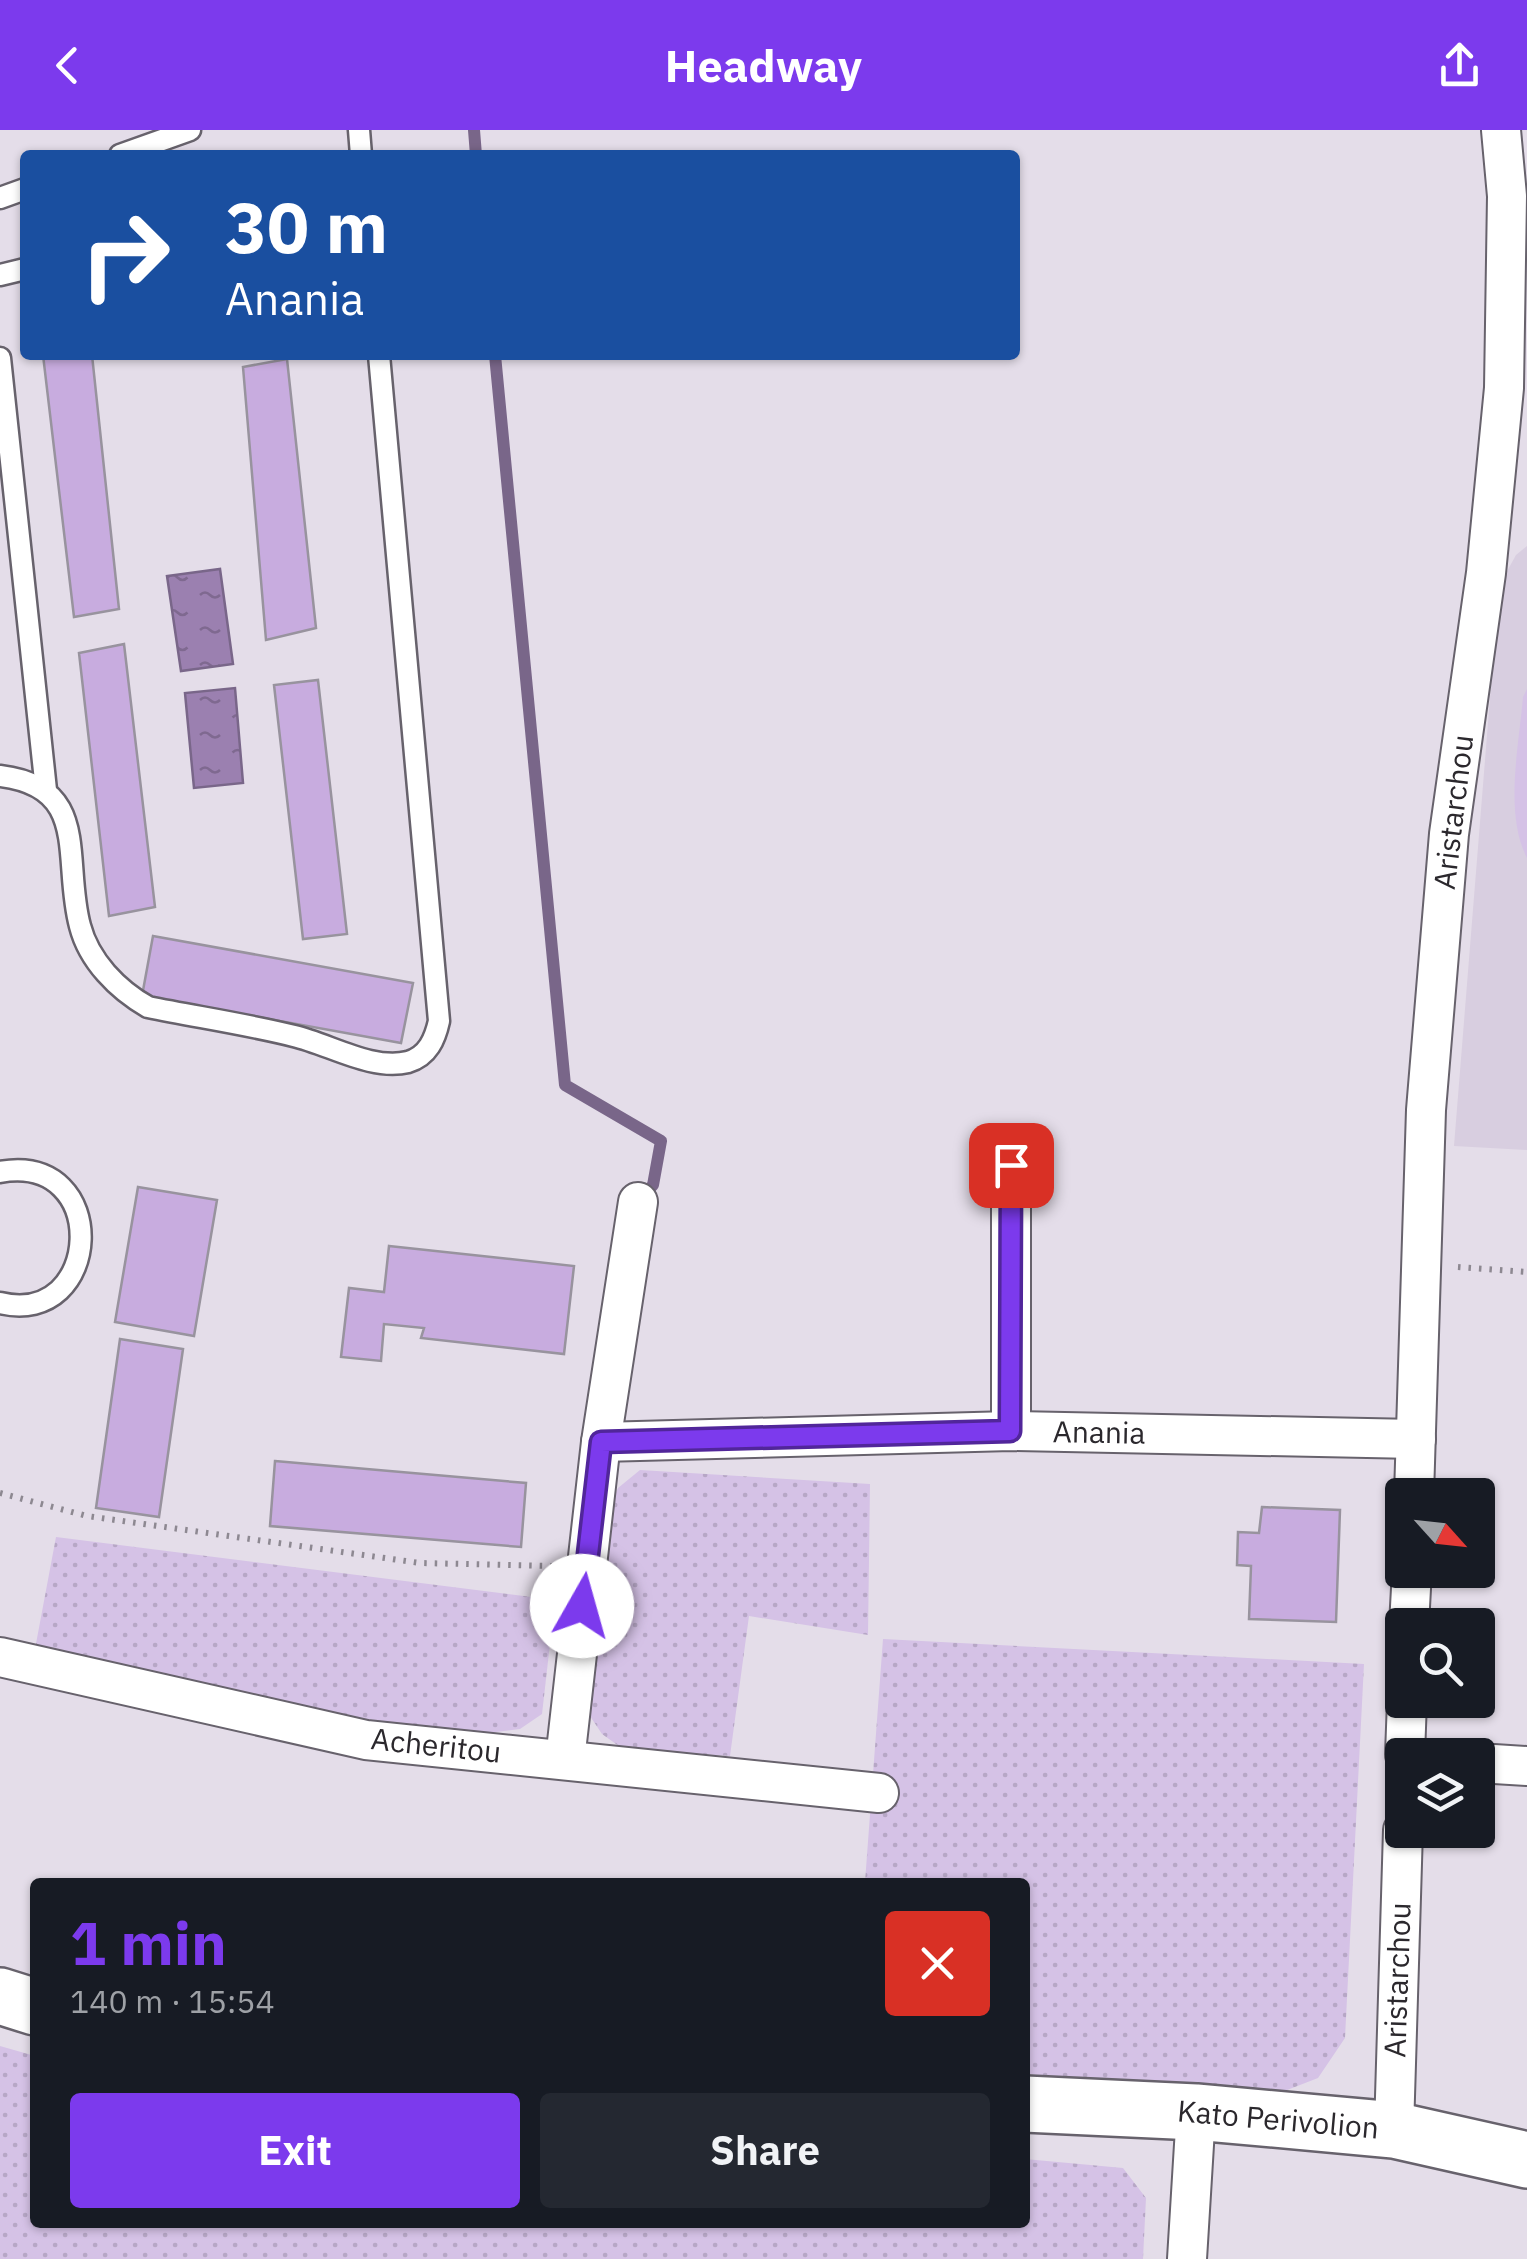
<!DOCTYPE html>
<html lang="en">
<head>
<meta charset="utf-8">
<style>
  :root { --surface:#171b24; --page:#242831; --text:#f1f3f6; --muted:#9ea1a6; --accent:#7c3aed }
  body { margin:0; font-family:"IBM Plex Sans",sans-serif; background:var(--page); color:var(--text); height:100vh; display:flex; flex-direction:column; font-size:38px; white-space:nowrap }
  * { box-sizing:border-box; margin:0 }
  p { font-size:32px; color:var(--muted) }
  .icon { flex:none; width:55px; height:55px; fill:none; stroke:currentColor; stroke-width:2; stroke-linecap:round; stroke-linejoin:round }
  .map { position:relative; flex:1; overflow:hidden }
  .side { position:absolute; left:30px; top:1748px; width:1000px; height:350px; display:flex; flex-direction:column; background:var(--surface); border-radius:10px; box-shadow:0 2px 8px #0004 }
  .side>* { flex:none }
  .guide { position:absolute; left:20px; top:20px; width:1000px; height:210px; border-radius:10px; box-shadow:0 2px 8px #0004; background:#1a4fa0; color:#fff; overflow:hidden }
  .needle { width:65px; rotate:117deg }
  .tools { position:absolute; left:1385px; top:1348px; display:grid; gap:20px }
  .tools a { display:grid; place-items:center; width:110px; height:110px; border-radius:10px; background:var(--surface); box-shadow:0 2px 8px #0004; font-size:50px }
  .pin { position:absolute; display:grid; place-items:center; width:85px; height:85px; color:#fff; margin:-42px; border-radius:20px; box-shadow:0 5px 15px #0006 }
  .me { position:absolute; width:110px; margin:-55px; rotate:7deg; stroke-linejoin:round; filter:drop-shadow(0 0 8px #0008) }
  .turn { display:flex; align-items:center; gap:35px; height:210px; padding:0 40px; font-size:45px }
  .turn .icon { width:130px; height:130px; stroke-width:2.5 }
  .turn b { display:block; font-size:70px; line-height:85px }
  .round { display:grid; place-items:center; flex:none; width:105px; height:105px; border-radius:10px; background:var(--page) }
  .summary { display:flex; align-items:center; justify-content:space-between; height:170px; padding:0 40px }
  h1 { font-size:60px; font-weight:700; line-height:75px; color:var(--accent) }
  .button { display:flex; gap:20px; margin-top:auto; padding:20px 40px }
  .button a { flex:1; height:115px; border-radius:10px; background:var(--accent); color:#fff; font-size:40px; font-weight:700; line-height:115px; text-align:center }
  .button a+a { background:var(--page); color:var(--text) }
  header { display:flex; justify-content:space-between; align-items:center; height:130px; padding:0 40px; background:var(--accent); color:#fff; font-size:45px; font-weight:700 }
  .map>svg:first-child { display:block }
  .built { fill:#d8cee0 }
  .grass { fill:url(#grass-dots) }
  .pitch { fill:#d5c2e6 }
  .water { fill:url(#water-ripples); stroke:#796689; stroke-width:2.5 }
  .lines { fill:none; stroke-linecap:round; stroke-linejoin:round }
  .stream { stroke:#796689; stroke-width:12 }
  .building { fill:#c8acdf; stroke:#98939e; stroke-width:2.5 }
  .lane-casing { stroke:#67626c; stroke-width:25 }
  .street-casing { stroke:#67626c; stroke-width:42 }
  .secondary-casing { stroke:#67626c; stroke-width:60 }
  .path { stroke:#8d8891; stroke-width:6; stroke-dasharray:2.5 8; stroke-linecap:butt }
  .lane { stroke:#fff; stroke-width:20 }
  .street { stroke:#fff; stroke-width:38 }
  .secondary { stroke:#fff; stroke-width:55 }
  .route-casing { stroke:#51269a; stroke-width:25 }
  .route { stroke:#7c3aed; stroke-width:18 }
  .labels { text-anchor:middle; stroke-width:9; stroke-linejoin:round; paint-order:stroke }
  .street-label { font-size:30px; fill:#2b282d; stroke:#fff }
</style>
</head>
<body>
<header><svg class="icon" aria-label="back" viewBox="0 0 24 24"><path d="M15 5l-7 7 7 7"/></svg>Headway<svg class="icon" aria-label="share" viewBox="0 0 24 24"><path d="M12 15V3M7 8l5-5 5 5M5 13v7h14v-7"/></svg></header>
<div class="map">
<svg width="1527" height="2129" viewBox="0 0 1527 2129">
  <defs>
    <pattern id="grass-dots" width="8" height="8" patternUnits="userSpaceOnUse" patternTransform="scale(2.5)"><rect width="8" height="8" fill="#d5c2e6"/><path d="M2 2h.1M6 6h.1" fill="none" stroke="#b7a7c6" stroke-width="1.8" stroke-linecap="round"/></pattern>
    <pattern id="water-ripples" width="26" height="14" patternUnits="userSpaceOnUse" patternTransform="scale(2.5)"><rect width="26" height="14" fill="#9b80b0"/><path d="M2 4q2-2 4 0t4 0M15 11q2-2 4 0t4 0" fill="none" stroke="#7f6990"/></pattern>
  </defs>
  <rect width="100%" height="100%" fill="#e4dde9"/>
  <polygon class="built" points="1527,416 1527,1020 1454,1016 1499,456 1516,425"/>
  <g class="grass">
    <polygon points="640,1340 870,1354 868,1505 749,1486 730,1626 623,1619 602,1604 590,1586 611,1373 618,1358"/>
    <polygon points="56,1407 555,1470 542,1584 520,1599 472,1605 325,1583 35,1519"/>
    <polygon points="883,1509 1364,1534 1345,1908 1318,1948 1282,1962 1025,1944 1025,1752 865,1752"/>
    <polygon points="0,1916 35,1926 35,2092 1025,2092 1025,2029 1123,2038 1146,2068 1143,2129 0,2129"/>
  </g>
  <path class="pitch" d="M1527 559V728C1504 684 1519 615 1523 567Z"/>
  <g class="water">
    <polygon points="220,439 233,534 181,541 167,446"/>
    <polygon points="235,558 243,653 194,658 185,563"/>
  </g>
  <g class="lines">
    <g class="stream">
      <polyline points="474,0 476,25"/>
      <polyline points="495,225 565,955 661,1011 653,1055 639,1070"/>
    </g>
  </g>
  <g class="building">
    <polygon points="43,225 92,225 119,479 74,487"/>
    <polygon points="287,229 316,498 266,510 243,237"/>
    <polygon points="124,514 155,777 109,786 79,523"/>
    <polygon points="318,550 347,804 303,809 274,555"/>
    <polygon points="153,806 413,853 401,913 142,866"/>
    <polygon points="138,1057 217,1070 194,1206 115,1192"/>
    <polygon points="389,1116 574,1136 564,1224 421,1208 424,1198 384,1194 381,1231 341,1227 349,1158 384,1162"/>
    <polygon points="120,1209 183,1219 159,1387 96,1378"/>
    <polygon points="275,1331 526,1353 521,1417 270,1396"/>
    <polygon points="1262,1377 1340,1380 1336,1492 1249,1489 1251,1436 1237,1435 1238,1402 1259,1403"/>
  </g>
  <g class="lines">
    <g class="lane-casing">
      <g id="lane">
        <polyline points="359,0 361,25"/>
        <polyline points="120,25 190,0"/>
        <polyline points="0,68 25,59"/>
        <polyline points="0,145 25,139"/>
        <polyline points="0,228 46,660"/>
        <path d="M0 646C92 657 62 730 80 796 89 831 118 860 148 877 197 887 246 894 294 906 329 914 372 941 408 932 428 926 435 909 439 891L379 225"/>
        <path d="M0 1042C112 1022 103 1198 0 1173"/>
      </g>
    </g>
    <g class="street-casing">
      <g id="street">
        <polyline points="1011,1301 1011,1035"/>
        <polyline points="601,1312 1011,1301 1416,1309"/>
        <polyline points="1414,1365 1426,980 1449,704 1486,443 1504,258 1507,66 1501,0"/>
        <polyline points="1409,1495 1412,1440"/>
        <polyline points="0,1527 366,1610 879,1663"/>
        <polyline points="1405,1625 1407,1570"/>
        <polyline points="565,1630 601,1312 638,1072"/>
        <polyline points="1478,1633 1527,1636"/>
        <polyline points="1394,2000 1403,1700"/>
        <polyline points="1187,2129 1196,1982"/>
      </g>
    </g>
    <g class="secondary-casing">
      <g id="secondary">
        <polyline points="0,1866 35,1877"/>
        <polyline points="1025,1974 1196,1982 1394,2000 1527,2030"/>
      </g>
    </g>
    <g class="path">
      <polyline points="1458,1137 1527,1142"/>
      <polyline points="0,1363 87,1386 420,1433 552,1436"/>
    </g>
    <use href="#lane" class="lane"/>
    <use href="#street" class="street"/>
    <use href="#secondary" class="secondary"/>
  </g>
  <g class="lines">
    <g class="route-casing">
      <polyline id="route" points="582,1476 601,1312 1010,1301 1011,1035"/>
    </g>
    <use href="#route" class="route"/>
  </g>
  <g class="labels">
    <g class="street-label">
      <text transform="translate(1454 682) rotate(-83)" y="10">Aristarchou</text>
      <text transform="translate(1099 1303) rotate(1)" y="10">Anania</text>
      <text transform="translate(436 1616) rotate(6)" y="10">Acheritou</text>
      <text transform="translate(1398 1850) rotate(-88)" y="10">Aristarchou</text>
      <text transform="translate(1278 1990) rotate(5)" y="10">Kato Perivolion</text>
    </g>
  </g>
</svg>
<div class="tools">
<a><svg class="needle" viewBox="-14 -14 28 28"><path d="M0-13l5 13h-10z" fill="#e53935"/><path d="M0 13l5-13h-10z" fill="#9ea1a6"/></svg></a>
<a><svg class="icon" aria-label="search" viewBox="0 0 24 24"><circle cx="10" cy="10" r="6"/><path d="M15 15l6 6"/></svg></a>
<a><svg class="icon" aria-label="layers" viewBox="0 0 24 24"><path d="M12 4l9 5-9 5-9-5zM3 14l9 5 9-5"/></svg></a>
</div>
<div class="pin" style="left:1011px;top:1035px;background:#d93025"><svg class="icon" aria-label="arrive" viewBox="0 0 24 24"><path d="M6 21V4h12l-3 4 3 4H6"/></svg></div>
<svg class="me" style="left:582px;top:1476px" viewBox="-20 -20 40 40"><circle r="19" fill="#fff"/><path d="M0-13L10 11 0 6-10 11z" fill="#7c3aed"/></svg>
<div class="guide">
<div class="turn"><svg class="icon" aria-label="right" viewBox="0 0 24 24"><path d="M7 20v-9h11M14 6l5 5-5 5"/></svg><div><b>30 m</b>Anania</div></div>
</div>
<section class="side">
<div class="summary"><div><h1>1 min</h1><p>140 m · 15:54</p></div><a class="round" style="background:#d93025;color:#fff"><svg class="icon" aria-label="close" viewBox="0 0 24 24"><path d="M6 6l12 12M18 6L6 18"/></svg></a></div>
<div class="button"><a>Exit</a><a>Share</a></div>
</section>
</div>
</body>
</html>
